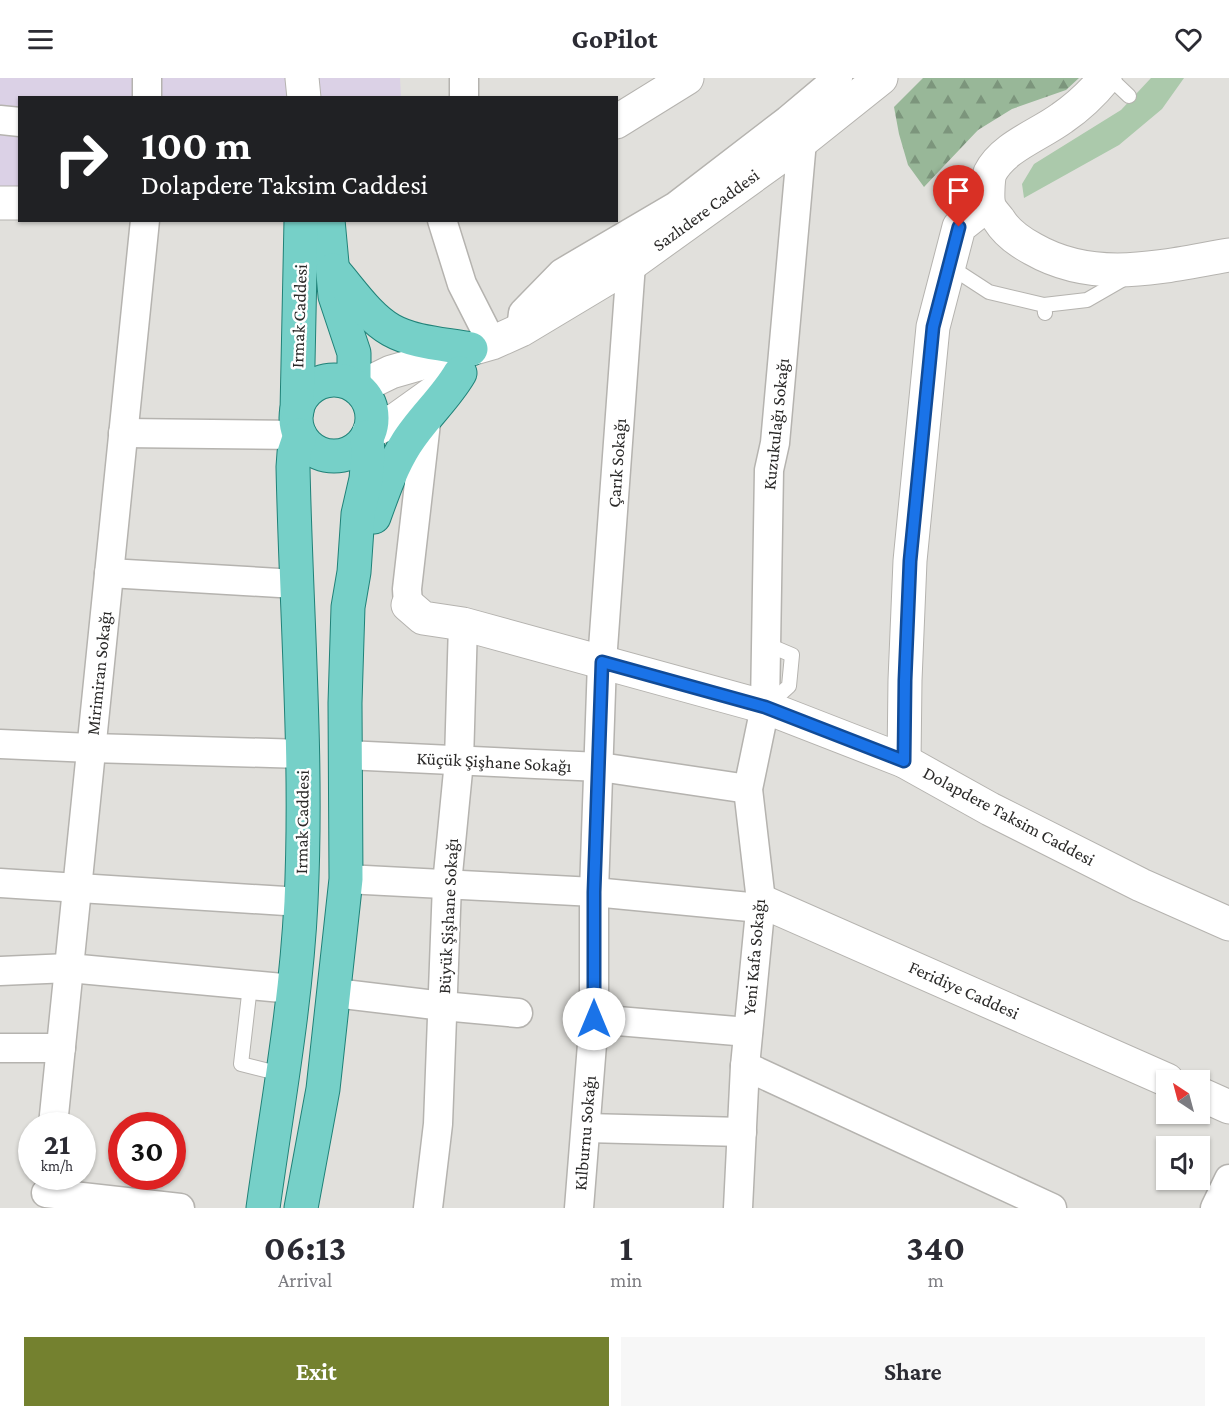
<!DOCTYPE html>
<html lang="en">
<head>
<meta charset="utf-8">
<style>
  :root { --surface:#fff; --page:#f7f7f7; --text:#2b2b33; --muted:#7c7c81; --accent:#74812f }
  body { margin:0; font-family:"Crimson Pro",serif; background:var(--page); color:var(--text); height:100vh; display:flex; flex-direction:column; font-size:22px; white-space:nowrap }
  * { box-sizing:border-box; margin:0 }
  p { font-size:20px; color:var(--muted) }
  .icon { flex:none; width:33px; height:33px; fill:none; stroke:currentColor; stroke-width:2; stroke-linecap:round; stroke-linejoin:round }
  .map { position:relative; height:1130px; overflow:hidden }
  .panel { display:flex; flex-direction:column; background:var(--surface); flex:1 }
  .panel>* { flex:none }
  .top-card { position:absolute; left:18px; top:18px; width:600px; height:126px; border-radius:0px; box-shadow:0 2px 4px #0004; background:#202124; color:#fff; overflow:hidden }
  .needle { width:39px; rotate:324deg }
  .tools { position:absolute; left:1156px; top:992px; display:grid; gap:12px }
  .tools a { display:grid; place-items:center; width:54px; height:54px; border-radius:0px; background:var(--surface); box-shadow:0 2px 4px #0004; font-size:30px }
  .speed { position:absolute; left:18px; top:1034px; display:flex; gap:12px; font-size:30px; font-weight:700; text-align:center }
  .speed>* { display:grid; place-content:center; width:78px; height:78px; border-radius:50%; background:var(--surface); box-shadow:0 2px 4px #0004; line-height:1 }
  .speed small { font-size:15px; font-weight:400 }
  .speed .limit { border:9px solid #d22; background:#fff; color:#111 }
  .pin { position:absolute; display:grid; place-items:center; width:51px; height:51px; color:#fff; margin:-62px -26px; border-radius:50% 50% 50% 0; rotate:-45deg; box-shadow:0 0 6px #0007 }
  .pin .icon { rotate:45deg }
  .me { position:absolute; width:66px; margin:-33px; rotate:0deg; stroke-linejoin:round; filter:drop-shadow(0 0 4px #0008) }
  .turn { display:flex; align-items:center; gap:21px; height:126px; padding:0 24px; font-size:27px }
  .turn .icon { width:78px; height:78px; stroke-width:2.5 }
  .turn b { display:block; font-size:42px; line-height:51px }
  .eta { display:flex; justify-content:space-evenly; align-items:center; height:102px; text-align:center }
  .eta b { font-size:36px; font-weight:700; line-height:42px }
  .button { display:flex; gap:12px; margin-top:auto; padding:12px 24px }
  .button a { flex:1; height:69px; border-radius:0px; background:var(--accent); color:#fff; font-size:24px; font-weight:700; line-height:69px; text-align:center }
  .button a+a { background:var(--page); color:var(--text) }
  header { display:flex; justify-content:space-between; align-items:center; height:78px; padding:0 24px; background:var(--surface); font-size:27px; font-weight:700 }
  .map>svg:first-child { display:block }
  .commercial { fill:#dbd1e6 }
  .green { fill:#abc9ab }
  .forest { fill:url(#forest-firs) }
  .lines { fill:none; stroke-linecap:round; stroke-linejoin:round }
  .lane-casing { stroke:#b5b3af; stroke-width:16 }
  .street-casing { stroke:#b5b3af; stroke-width:31 }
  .secondary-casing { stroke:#b5b3af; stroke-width:35 }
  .primary-casing { stroke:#208278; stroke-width:35 }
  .lane { stroke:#fff; stroke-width:14 }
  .street { stroke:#fff; stroke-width:28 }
  .secondary { stroke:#fff; stroke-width:33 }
  .primary { stroke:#76d0c8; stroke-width:33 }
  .route-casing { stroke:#114b97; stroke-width:15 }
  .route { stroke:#1a73e8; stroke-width:10 }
  .labels { text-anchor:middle; stroke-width:5; stroke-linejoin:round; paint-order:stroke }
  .street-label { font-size:18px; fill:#2b2a29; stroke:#fff }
</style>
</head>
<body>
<header><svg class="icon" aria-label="menu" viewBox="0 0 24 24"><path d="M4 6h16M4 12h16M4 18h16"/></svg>GoPilot<svg class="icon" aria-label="heart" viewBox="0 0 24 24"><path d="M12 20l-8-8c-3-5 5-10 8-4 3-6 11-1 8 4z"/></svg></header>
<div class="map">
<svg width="1229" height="1130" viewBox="0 0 1229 1130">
  <defs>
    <pattern id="forest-firs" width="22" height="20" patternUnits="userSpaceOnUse" patternTransform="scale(1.5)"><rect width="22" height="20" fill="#98b798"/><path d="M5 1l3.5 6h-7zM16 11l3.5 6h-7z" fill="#7c957c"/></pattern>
  </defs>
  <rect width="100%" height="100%" fill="#e1e0dc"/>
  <polygon class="commercial" points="0,0 400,0 401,19 20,20 19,113 0,114"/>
  <polygon class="green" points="1151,0 1184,0 1162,31 1119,67 1024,120 1022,106 1034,86 1121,32"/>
  <polygon class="forest" points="923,0 1079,0 1066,12 1012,31 978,52 924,109 908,87 899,56 894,29"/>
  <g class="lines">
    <g class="lane-casing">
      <g id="lane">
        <polyline points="1110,0 1129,18"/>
        <polyline points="949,188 989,214 1044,227 1045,235"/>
        <polyline points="1044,227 1087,222 1127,199"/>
        <polyline points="766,566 792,577 789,608 767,628"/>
        <polyline points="250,908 241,986 281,996"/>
      </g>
    </g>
    <g class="street-casing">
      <g id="street">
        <polyline points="464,0 464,20"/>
        <polyline points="147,20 147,0"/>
        <polyline points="0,42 20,44"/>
        <polyline points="442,142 462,206 492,265"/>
        <polyline points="521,252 523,235 562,195 676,128 788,42 838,0"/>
        <polyline points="123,355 300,357"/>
        <polyline points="109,495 296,506"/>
        <polyline points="408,527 407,511 427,336"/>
        <polyline points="0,666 91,670 303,676"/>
        <polyline points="346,677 600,689 748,711"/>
        <polyline points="346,801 594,814 760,830"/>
        <polyline points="0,805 301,824"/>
        <polyline points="0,893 69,890 293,911"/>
        <polyline points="335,915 443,928 518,935"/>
        <polyline points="594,941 748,954"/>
        <polyline points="0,970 61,970"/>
        <polyline points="745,988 1052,1130"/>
        <polyline points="53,1047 145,142"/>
        <polyline points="586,1050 742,1054"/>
        <polyline points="46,1115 180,1130"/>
        <polyline points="428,1130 438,1046 447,806 459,683 463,546"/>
        <polyline points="579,1130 594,941 594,814 602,584 631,186"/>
        <polyline points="738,1130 745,988 761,823 748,711 765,629 769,392 775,365 802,63"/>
        <polyline points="1215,1130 1229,1101"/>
      </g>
    </g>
    <g class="secondary-casing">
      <g id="secondary">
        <polyline points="302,0 304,20"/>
        <path d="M1105 0C1092 16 1078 29 1062 40 1039 57 1003 69 990 95 988 101 987 121 989 127 990 132 996 138 999 142 1007 155 1020 164 1033 171 1096 207 1163 188 1229 177"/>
        <polyline points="616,44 687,0"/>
        <polyline points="0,125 20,125"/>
        <polyline points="358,310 391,294 492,265 521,252 631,186 802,63 881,0"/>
        <polyline points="369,354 397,341 446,306"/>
        <polyline points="408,527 423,540 463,546 765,629 904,683 990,731 1141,807 1229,846"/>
        <polyline points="904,683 905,602 910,483 933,249 959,149 988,126"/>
        <polyline points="761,823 1167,1002"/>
        <polyline points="1200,1016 1229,1029"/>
      </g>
    </g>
    <g class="primary-casing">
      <g id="primary">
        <polyline points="328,142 335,218 354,275 354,307"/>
        <path d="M333 192C350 211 368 239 391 252 414 265 445 266 471 271"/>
        <circle cx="334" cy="340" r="38"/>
        <polyline points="297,333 301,142"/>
        <path d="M374 439C383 414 392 388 406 366 422 340 445 321 460 295"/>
        <path d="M263 1130C277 1029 296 927 301 824 308 679 296 534 293 389L294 375 300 357"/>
        <polyline points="301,1130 323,1011 346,801 345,625 348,529 354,494 358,436 366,401 368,377 367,359"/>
      </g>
    </g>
    <use href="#lane" class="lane"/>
    <use href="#street" class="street"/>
    <use href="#secondary" class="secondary"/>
    <use href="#primary" class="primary"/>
  </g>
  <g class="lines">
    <g class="route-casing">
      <polyline id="route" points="594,941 594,814 602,584 765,629 904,683 905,602 910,483 933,249 959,149"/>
    </g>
    <use href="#route" class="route"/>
  </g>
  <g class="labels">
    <g class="street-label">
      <text transform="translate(706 132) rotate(-36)" y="6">Sazlıdere Caddesi</text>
      <text transform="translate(299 238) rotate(-88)" y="6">Irmak Caddesi</text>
      <text transform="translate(776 346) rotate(-84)" y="6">Kuzukulağı Sokağı</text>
      <text transform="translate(617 385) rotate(-86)" y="6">Çarık Sokağı</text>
      <text transform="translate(99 595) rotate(-84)" y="6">Mirimiran Sokağı</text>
      <text transform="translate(494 684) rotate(3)" y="6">Küçük Şişhane Sokağı</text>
      <text transform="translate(1009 738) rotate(28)" y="6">Dolapdere Taksim Caddesi</text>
      <text transform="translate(302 744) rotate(-89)" y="6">Irmak Caddesi</text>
      <text transform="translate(448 838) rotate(-87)" y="6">Büyük Şişhane Sokağı</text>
      <text transform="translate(754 879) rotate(-85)" y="6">Yeni Kafa Sokağı</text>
      <text transform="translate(964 912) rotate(24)" y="6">Feridiye Caddesi</text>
      <text transform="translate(585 1055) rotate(-85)" y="6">Kılburnu Sokağı</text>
    </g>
  </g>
</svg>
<div class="tools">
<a><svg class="needle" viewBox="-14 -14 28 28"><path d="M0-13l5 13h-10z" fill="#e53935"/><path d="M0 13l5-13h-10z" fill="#7c7c81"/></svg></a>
<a><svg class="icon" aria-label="sound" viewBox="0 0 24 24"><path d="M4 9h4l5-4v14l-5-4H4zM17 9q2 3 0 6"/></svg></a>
</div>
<div class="speed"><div>21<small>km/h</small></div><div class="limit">30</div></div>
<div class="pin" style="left:959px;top:149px;background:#d93025"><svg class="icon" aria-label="arrive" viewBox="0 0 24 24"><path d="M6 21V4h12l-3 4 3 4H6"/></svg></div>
<svg class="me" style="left:594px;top:941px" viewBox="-20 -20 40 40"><circle r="19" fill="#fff"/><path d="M0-13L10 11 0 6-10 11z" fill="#1a73e8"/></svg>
<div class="top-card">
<div class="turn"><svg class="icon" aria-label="right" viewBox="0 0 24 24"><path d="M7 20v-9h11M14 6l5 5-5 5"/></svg><div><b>100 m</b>Dolapdere Taksim Caddesi</div></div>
</div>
</div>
<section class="panel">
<div class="eta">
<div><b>06:13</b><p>Arrival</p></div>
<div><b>1</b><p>min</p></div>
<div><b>340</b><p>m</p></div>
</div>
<div class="button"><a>Exit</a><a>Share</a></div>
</section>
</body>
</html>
